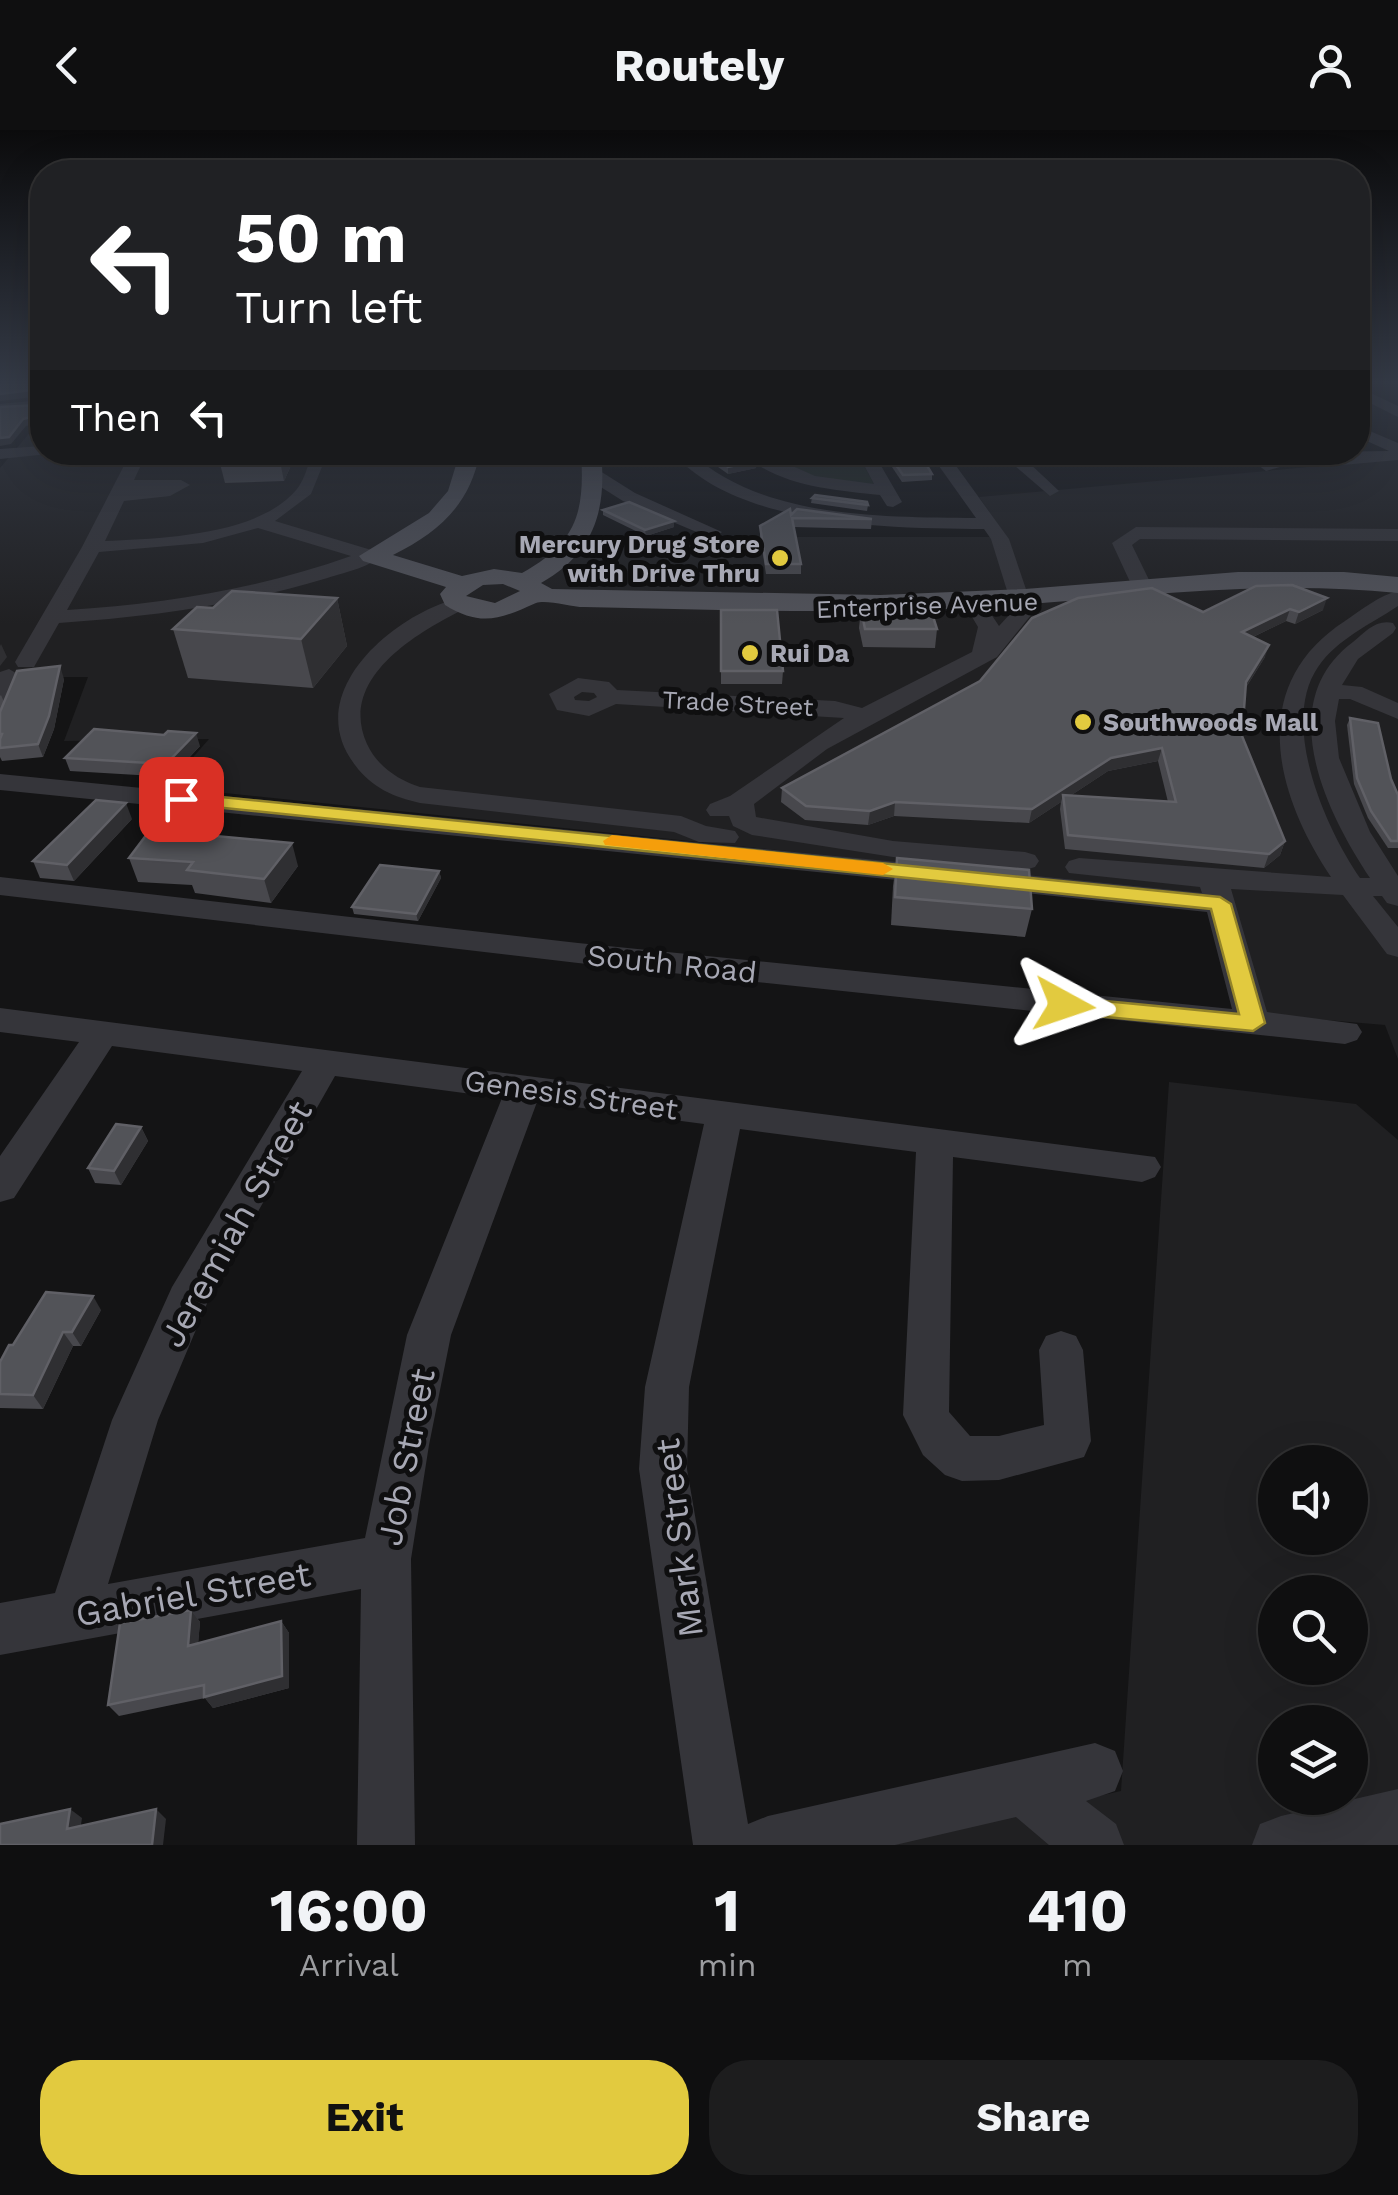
<!DOCTYPE html>
<html lang="en">
<head>
<meta charset="utf-8">
<style>
  :root { --surface:#0f0f10; --page:#1d1d1e; --text:#f1f3f6; --muted:#9b9c9f; --line:#2f2f30; --accent:#e2ca3f }
  body { margin:0; font-family:"Work Sans",sans-serif; background:var(--page); color:var(--text); height:100vh; display:flex; flex-direction:column; font-size:38px; white-space:nowrap }
  * { box-sizing:border-box; margin:0 }
  p { font-size:32px; color:var(--muted) }
  .icon { flex:none; width:55px; height:55px; fill:none; stroke:currentColor; stroke-width:2; stroke-linecap:round; stroke-linejoin:round }
  .map { position:relative; height:1715px; overflow:hidden }
  .drawer { display:flex; flex-direction:column; background:var(--surface); flex:1 }
  .drawer>* { flex:none }
  .banner { position:absolute; left:30px; top:30px; width:1340px; height:305px; border-radius:40px; box-shadow:0 10px 40px #0002,0 0 0 2px var(--line); background:#202124; color:#fff; overflow:hidden }
  .fabs { position:absolute; left:1258px; top:1315px; display:grid; gap:20px }
  .fabs a { display:grid; place-items:center; width:110px; height:110px; border-radius:50%; background:var(--surface); box-shadow:0 10px 40px #0002,0 0 0 2px var(--line); font-size:50px }
  .pin { position:absolute; display:grid; place-items:center; width:85px; height:85px; color:#fff; margin:-42px; border-radius:20px; box-shadow:0 5px 15px #0006 }
  .me { position:absolute; width:110px; margin:-55px; rotate:95deg; stroke-linejoin:round; filter:drop-shadow(0 0 8px #0008) }
  .turn { display:flex; align-items:center; gap:35px; height:210px; padding:0 40px; font-size:45px }
  .turn .icon { width:130px; height:130px; stroke-width:2.5 }
  .turn b { display:block; font-size:70px; line-height:85px }
  .then { display:flex; align-items:center; height:95px; padding:0 40px; background:#0003; gap:20px; font-size:38px }
  .eta { display:flex; justify-content:space-evenly; align-items:center; height:170px; text-align:center }
  .eta b { font-size:60px; font-weight:700; line-height:70px }
  .cta { display:flex; gap:20px; margin-top:auto; padding:20px 40px }
  .cta a { flex:1; height:115px; border-radius:40px; background:var(--accent); color:#111; font-size:40px; font-weight:700; line-height:115px; text-align:center }
  .cta a+a { background:var(--page); color:var(--text) }
  header { display:flex; justify-content:space-between; align-items:center; height:130px; padding:0 40px; background:var(--surface); font-size:45px; font-weight:700 }
  .map>svg:first-child { display:block }
  .built { fill:#202022; fill-rule:evenodd }
  .green { fill:#202822 }
  .lines { fill:none; stroke-linecap:round; stroke-linejoin:round }
  .minor { fill:#35353a; fill-rule:evenodd }
  .major { fill:#515259; fill-rule:evenodd }
  .wall { fill:#48484d; fill-rule:evenodd }
  .shaded-wall { fill:#2f2f32 }
  .building { fill:#525358; stroke:#606066; stroke-width:2.5 }
  .route { fill:#e2ca3f; stroke:#938329; stroke-width:2.5 }
  .slow { fill:#f59e0b }
  .poi-dot { fill:#e2ca3f; stroke:#0f0f10; stroke-width:4 }
  .labels { text-anchor:middle; stroke-width:10; stroke-linejoin:round; paint-order:stroke }
  .far-poi-label { font-size:25px; font-weight:bold; fill:#a7a8b4; stroke:#0f0f10; text-anchor:start }
  .far-street-label { font-size:25px; fill:#a7a8b4; stroke:#0f0f10 }
  .street-label { font-size:30px; fill:#a7a8b4; stroke:#0f0f10 }
  .near-street-label { font-size:35px; fill:#a7a8b4; stroke:#0f0f10 }
</style>
</head>
<body>
<header><svg class="icon" aria-label="back" viewBox="0 0 24 24"><path d="M15 5l-7 7 7 7"/></svg>Routely<svg class="icon" aria-label="person" viewBox="0 0 24 24"><circle cx="12" cy="8" r="4"/><path d="M4 21q1-7 8-7t8 7"/></svg></header>
<div class="map">
<svg width="1398" height="1715" viewBox="0 0 1398 1715">
  <rect width="100%" height="100%" fill="#141415"/>
  <g class="built">
    <polygon points="42,288 42,322 581,323 586,360 576,407 1007,407 979,367 1398,329 1398,929 1385,895 1267,885 1232,767 167,657 209,609 64,611 88,547 0,547 0,338"/>
    <path d="M1169 952 1356 974 1398 1010V1715H877L1121 1661ZM1275 1332H1350V1408H1275ZM1275 1462H1350V1538H1275ZM1275 1592H1350V1668H1275Z"/>
  </g>
  <path class="green" d="M763 323H857L874 354C848 360 783 341 763 323Z"/>
  <g class="lines">
    <g class="minor">
      <polygon points="1358,257 1398,276 1398,287 1358,267"/>
      <polygon points="42,270 42,278 0,282 0,274"/>
      <polygon points="1358,296 1398,313 1398,330 1342,335 1321,325 1319,322 1389,321 1358,307"/>
      <polygon points="42,316 42,322 48,324 0,329 0,319"/>
      <path d="M131 322H147L134 350H181L190 355 170 366 124 371 105 411C162 408 258 406 297 359 305 349 308 335 312 322H328L311 364 275 391 378 422 381 426C368 438 342 443 324 449 237 475 150 487 59 493L34 537H18L15 532 82 417ZM258 398 351 426C258 459 165 474 67 480L99 422 203 413Z"/>
      <path d="M672 322H690C762 389 883 387 976 388L929 322H946L1009 409 1029 468 1040 474 997 527 827 619 754 674 756 687 893 711 1025 722 1035 725 1039 731 1035 737 1025 740 893 727 752 705 733 696 729 686H710L706 680 710 674 730 666 844 588 616 574 589 586 557 580 549 564 578 548 609 552 617 560 835 571 862 578 972 522 978 497 962 470 965 466H979L999 496 1020 473 1009 467 991 409 984 399C890 398 738 398 672 322ZM582 562 594 563 597 567 589 571 575 570 574 567Z"/>
      <path d="M741 322H761L815 346 874 354 857 322H873L902 372 893 377 887 376 880 365C833 360 777 356 741 322Z"/>
      <polygon points="999,322 1099,322 1091,327 1026,330 1059,361 1050,366"/>
      <polygon points="1241,322 1261,322 1280,337 1266,341"/>
      <polygon points="588,341 600,341 635,363 722,402 713,408 706,406 623,371 588,349"/>
      <polygon points="1136,397 1398,399 1398,411 1140,409 1132,415 1151,454 1141,460 1131,454 1112,413"/>
      <path d="M1398 461V476C1371 494 1337 509 1318 537 1279 594 1326 699 1360 748H1370C1326 682 1272 572 1353 512 1365 502 1376 489 1393 493L1396 498 1393 503 1358 529 1342 555 1362 557 1398 573V589L1350 569H1339L1335 591 1339 628 1370 702 1398 746V776L1387 773 1382 766H1373L1398 797V827L1387 824 1343 765 1231 759 1267 882 1357 894 1362 902 1357 910 1345 914 578 833 0 765V747L578 813 1232 879 1207 782 986 759 976 756 971 750 976 744 986 741 1202 763 1200 757 1069 743 1065 737 1069 731 1079 728 1331 747C1275 664 1246 555 1345 491 1361 480 1380 465 1398 461Z"/>
      <path d="M459 468 469 474 466 478C418 502 337 548 367 614 377 636 398 650 420 657L681 686 706 696 735 701 739 707 735 713 699 712 674 702 420 673C394 667 372 658 355 635 300 564 392 485 459 468Z"/>
      <polygon points="9,539 21,546 12,571 0,578 0,542"/>
      <polygon points="0,644 937,736 947,739 952,745 947,751 937,754 0,660"/>
      <path d="M0 878 1155 1027 1161 1037 1155 1047 1142 1052 953 1027 949 1282 970 1306H999L1044 1295 1039 1220 1046 1206 1061 1201 1076 1206 1083 1220 1091 1311 1084 1327 999 1350 962 1351 945 1345 923 1325 903 1285 916 1022 740 999 689 1257 687 1339 748 1694 768 1686 1095 1613 1115 1621 1123 1641 1115 1661 1086 1671 1116 1694 1124 1715H1049L1016 1687 895 1715H693L639 1339 645 1257 704 994 537 972 451 1205 429 1315 411 1429 415 1715H357L361 1459 0 1525V1473L55 1463 112 1290 172 1157 302 941 112 916 14 1068 0 1072V1026L79 912 0 902ZM335 946 502 968 407 1205 365 1408 108 1454 158 1290 211 1164Z"/>
      <polygon points="1398,1659 1398,1715 1252,1715 1260,1694 1281,1686"/>
    </g>
    <path class="major" d="M460 322H480C470 375 439 402 393 425L462 446 494 439 522 443C577 413 585 382 581 322H601C607 381 594 423 541 453L552 459 880 465 1025 459 1238 442H1344L1398 447V463C1255 448 1115 470 972 478 843 484 713 480 584 477 571 477 546 469 536 473 502 488 482 498 445 475L440 464 446 457 363 431 359 426 429 383 448 361ZM503 454 520 461 495 473 466 466 483 455Z"/>
  </g>
  <g class="wall">
    <polygon points="217,322 297,322 284,351 225,353"/>
    <polygon points="697,322 740,322 756,338 728,344"/>
    <polygon points="882,322 919,322 932,344 932,350 902,352"/>
    <polygon points="966,322 1003,322 1006,326 1005,332 976,334"/>
    <polygon points="1196,322 1239,322 1239,325 1234,325 1235,327 1233,334 1204,333"/>
    <polygon points="1094,324 1145,325 1144,331 1098,335 1092,330"/>
    <polygon points="812,368 868,375 867,381 811,373"/>
    <polygon points="603,380 674,391 674,397 646,406 603,385"/>
    <polygon points="791,385 872,389 871,399 794,397 801,434 801,444 766,444 760,406 760,396"/>
    <path d="M1256 456 1323 480 1295 494 1286 491 1253 507 1265 527 1245 559 1242 606 1285 711 1280 725 1264 738 1065 719 1060 679 1061 672 1029 693 894 686 868 695 805 690 781 672 782 658 1203 482ZM1158 631 1168 672 1070 666 1108 641Z"/>
    <polygon points="337,468 347,516 313,558 188,548 173,499 213,478"/>
    <polygon points="861,479 937,499 935,518 863,517 859,498"/>
    <polygon points="721,480 783,541 782,554 721,554"/>
    <polygon points="64,549 54,599 43,627 2,631 0,627 0,566 1,565 4,572"/>
    <polygon points="1350,588 1391,649 1398,665 1398,718 1388,718 1368,688 1354,654 1347,595"/>
    <polygon points="200,616 171,647 70,641 65,628"/>
    <polygon points="132,689 74,751 40,748 33,731"/>
    <polygon points="129,728 298,736 271,773 195,763 192,755 138,752"/>
    <polygon points="897,728 1032,779 1025,807 891,795 893,756"/>
    <polygon points="439,741 441,748 418,791 354,784 352,777"/>
    <polygon points="141,997 148,1011 121,1055 95,1053 88,1038"/>
    <polygon points="101,1180 81,1216 73,1216 43,1279 0,1278 0,1232 13,1215"/>
    <polygon points="191,1480 200,1492 198,1513 281,1491 289,1503 289,1558 213,1578 205,1568 119,1586 108,1575"/>
  </g>
  <g class="shaded-wall">
    <polygon points="39,259 42,266 0,271 0,264"/>
    <polygon points="40,275 42,284 42,291 26,296 11,314 0,316 0,308"/>
    <polygon points="278,322 297,322 284,351"/>
    <polygon points="1145,325 1144,331 1098,335 1099,328"/>
    <polygon points="756,331 756,338 728,344 728,337"/>
    <polygon points="674,391 674,397 646,406 645,400"/>
    <polygon points="337,468 347,516 313,558 301,509"/>
    <polygon points="1327,468 1323,480 1295,494 1299,482"/>
    <polygon points="1290,479 1286,491 1238,514 1242,502"/>
    <polygon points="1,514 7,527 0,536 0,516"/>
    <polygon points="1269,515 1265,527 1241,565 1246,552"/>
    <polygon points="60,536 64,549 54,599 43,627 38,614"/>
    <polygon points="196,603 200,616 171,647 166,634"/>
    <polygon points="1162,618 1158,631 1108,641 1064,670 1063,665 1061,672 1029,693 1032,679 1111,628"/>
    <polygon points="895,672 894,686 868,695 870,681"/>
    <polygon points="126,673 132,689 74,751 67,735"/>
    <polygon points="1285,711 1280,725 1264,738 1269,724"/>
    <polygon points="292,713 298,736 271,773 264,749"/>
    <polygon points="439,741 441,748 418,791 416,784"/>
    <polygon points="141,997 148,1011 121,1055 114,1041"/>
    <polygon points="93,1166 101,1180 81,1216 72,1202"/>
    <polygon points="63,1202 73,1216 43,1279 33,1265"/>
    <polygon points="191,1480 200,1492 197,1528 188,1516"/>
    <polygon points="281,1491 289,1503 289,1558 213,1578 204,1567"/>
    <polygon points="70,1679 82,1688 79,1708 67,1699"/>
    <polygon points="156,1679 166,1689 163,1715 152,1715"/>
  </g>
  <g class="building">
    <polygon points="0,254 42,254 42,263 39,259 0,264"/>
    <polygon points="40,275 42,284 23,289 9,307 0,308 0,277"/>
    <polygon points="707,322 740,322 756,331 728,337"/>
    <polygon points="887,322 919,322 932,344 903,345"/>
    <polygon points="973,322 1003,322 1006,326 977,327"/>
    <polygon points="1095,322 1142,322 1145,325 1099,328 1094,324"/>
    <polygon points="1203,322 1232,322 1235,327 1205,326"/>
    <polygon points="815,365 867,372 868,375 812,368"/>
    <polygon points="629,372 674,391 645,400 603,380"/>
    <polygon points="790,379 791,385 797,379 872,389 792,388 801,434 766,434 760,396"/>
    <polygon points="1292,455 1327,468 1299,482 1290,479 1242,502 1269,515 1246,552 1242,606 1285,711 1269,724 1068,705 1063,665 1176,672 1162,618 1111,628 1032,679 895,672 870,681 806,676 782,658 980,551 1032,488 1078,468 1152,458 1203,482 1256,456"/>
    <polygon points="232,461 337,468 301,509 173,499 197,477 213,478"/>
    <polygon points="861,479 931,480 937,499 865,499"/>
    <polygon points="721,480 777,480 783,541 721,541"/>
    <polygon points="60,536 49,586 38,614 0,618 0,609 2,604 0,604 0,582 17,541"/>
    <polygon points="1350,588 1378,593 1391,649 1398,665 1398,711 1391,711 1371,681 1357,648"/>
    <polygon points="94,599 164,605 168,601 196,603 166,634 65,628"/>
    <polygon points="96,670 126,673 67,735 33,731"/>
    <polygon points="150,700 292,713 264,749 187,740 193,732 129,728"/>
    <polygon points="897,728 1029,740 1032,779 895,767"/>
    <polygon points="380,735 439,741 416,784 352,777"/>
    <polygon points="116,994 141,997 114,1041 88,1038"/>
    <polygon points="46,1162 93,1166 72,1202 63,1202 33,1265 0,1264 0,1232 9,1215 13,1215"/>
    <polygon points="191,1480 188,1516 281,1491 282,1546 204,1567 204,1555 108,1575 120,1493"/>
    <polygon points="70,1679 67,1699 156,1679 152,1715 0,1715 0,1694"/>
  </g>
  <linearGradient id="sky" x2="0" y2="1"><stop stop-color="#0b0b0c"/><stop offset="0.51" stop-color="#343a46"/><stop offset="1" stop-color="#343a46" stop-opacity="0"/></linearGradient>
  <rect width="1398" height="494" fill="url(#sky)"/>
  <polygon class="route" points="181,663 1220,767 1231,774 1265,893 1253,901 1064,883 1052,875 1064,867 1239,884 1211,779 175,673 172,669"/>
  <polygon class="slow" points="612,705 883,733 893,739 883,745 605,715 603,711"/>
  <g class="poi-dot">
    <circle cx="780" cy="428" r="10"/>
    <circle cx="750" cy="523" r="10"/>
    <circle cx="1083" cy="592" r="10"/>
  </g>
  <g class="labels">
    <g class="far-poi-label">
      <text x="760" y="423" text-anchor="end">Mercury Drug Store<tspan x="760" dy="29">with Drive Thru</tspan></text>
      <text x="770" y="532">Rui Da</text>
      <text x="1103" y="601">Southwoods Mall</text>
    </g>
    <g class="far-street-label">
      <text transform="translate(927 475) rotate(-2)" y="9">Enterprise Avenue</text>
      <text transform="translate(738 573) rotate(3)" y="9">Trade Street</text>
    </g>
    <g class="street-label">
      <text transform="translate(672 834) rotate(6)" y="10">South Road</text>
      <text transform="translate(571 965) rotate(8)" y="10">Genesis Street</text>
    </g>
    <g class="near-street-label">
      <text transform="translate(236 1094) rotate(-61)" y="12">Jeremiah Street</text>
      <text transform="translate(406 1327) rotate(-79)" y="12">Job Street</text>
      <text transform="translate(679 1408) rotate(-97)" y="12">Mark Street</text>
      <text transform="translate(193 1464) rotate(-10)" y="12">Gabriel Street</text>
    </g>
  </g>
</svg>
<div class="fabs">
<a><svg class="icon" aria-label="sound" viewBox="0 0 24 24"><path d="M4 9h4l5-4v14l-5-4H4zM17 9q2 3 0 6"/></svg></a>
<a><svg class="icon" aria-label="search" viewBox="0 0 24 24"><circle cx="10" cy="10" r="6"/><path d="M15 15l6 6"/></svg></a>
<a><svg class="icon" aria-label="layers" viewBox="0 0 24 24"><path d="M12 4l9 5-9 5-9-5zM3 14l9 5 9-5"/></svg></a>
</div>
<div class="pin" style="left:181px;top:669px;background:#d93025"><svg class="icon" aria-label="arrive" viewBox="0 0 24 24"><path d="M6 21V4h12l-3 4 3 4H6"/></svg></div>
<svg class="me" style="left:1064px;top:875px" viewBox="-20 -20 40 40"><path d="M0-17L14 15 0 8-14 15z" fill="#e2ca3f" stroke="#fff" stroke-width="4"/></svg>
<div class="banner">
<div class="turn"><svg class="icon" aria-label="left" viewBox="0 0 24 24"><path d="M17 20v-9H6M10 6l-5 5 5 5"/></svg><div><b>50 m</b>Turn left</div></div>
<div class="then">Then<svg class="icon" aria-label="left" viewBox="0 0 24 24"><path d="M17 20v-9H6M10 6l-5 5 5 5"/></svg></div>
</div>
</div>
<section class="drawer">
<div class="eta">
<div><b>16:00</b><p>Arrival</p></div>
<div><b>1</b><p>min</p></div>
<div><b>410</b><p>m</p></div>
</div>
<div class="cta"><a>Exit</a><a>Share</a></div>
</section>
</body>
</html>
